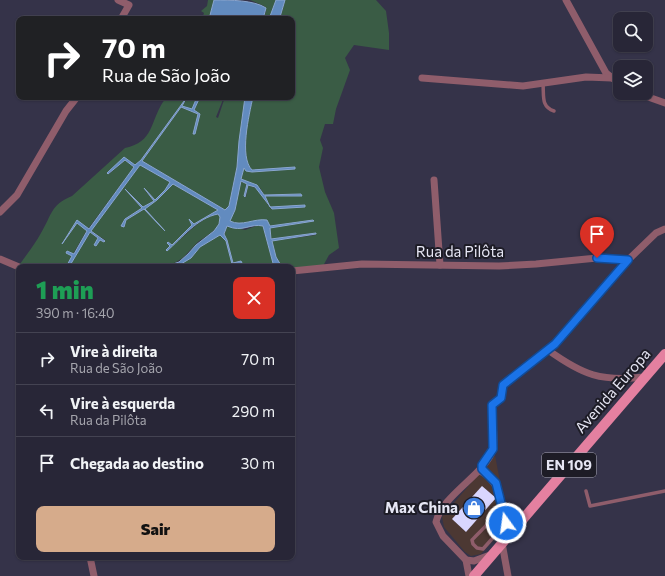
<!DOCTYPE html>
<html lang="pt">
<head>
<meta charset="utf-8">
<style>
  :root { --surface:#282637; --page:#343242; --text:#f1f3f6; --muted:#a5a5ad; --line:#444352; --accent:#d6ab8b }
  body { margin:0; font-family:Commissioner,sans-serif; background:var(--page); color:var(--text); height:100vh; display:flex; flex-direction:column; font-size:15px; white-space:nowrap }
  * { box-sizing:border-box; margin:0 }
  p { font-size:13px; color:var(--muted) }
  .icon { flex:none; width:22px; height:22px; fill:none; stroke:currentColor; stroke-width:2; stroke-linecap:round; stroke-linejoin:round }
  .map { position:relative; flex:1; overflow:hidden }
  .details { position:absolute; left:16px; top:264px; width:279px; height:296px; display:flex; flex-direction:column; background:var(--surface); border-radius:8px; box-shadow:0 1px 3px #0004,0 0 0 1px var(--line) }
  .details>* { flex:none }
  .top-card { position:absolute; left:16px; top:16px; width:279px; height:84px; border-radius:8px; box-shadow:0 1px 3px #0004,0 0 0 1px var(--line); background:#202124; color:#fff; overflow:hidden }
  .tools { position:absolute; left:613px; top:12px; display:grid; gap:8px }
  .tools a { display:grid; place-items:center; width:40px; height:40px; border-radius:8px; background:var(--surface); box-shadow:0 1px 3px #0004,0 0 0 1px var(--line); font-size:20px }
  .pin { position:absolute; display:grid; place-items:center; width:34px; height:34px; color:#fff; margin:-41px -17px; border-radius:50% 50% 50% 0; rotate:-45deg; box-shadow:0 0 4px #0007 }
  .pin .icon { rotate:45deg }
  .me { position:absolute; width:44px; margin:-22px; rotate:346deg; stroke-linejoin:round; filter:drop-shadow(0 0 3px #0008) }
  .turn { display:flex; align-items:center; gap:14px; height:84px; padding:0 20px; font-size:18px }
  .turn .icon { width:52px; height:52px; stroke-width:2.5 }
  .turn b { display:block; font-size:28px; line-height:34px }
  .round { display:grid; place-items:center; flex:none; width:42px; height:42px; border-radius:8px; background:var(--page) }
  .headline { display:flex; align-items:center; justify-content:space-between; height:68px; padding:0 20px }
  h1 { font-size:24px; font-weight:800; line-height:30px; color:#1e9e55 }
  .cta { display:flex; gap:8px; margin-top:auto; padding:8px 20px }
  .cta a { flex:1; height:46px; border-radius:8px; background:var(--accent); color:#111; font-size:16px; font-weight:800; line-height:46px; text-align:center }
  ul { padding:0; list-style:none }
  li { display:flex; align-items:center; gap:12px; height:52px; padding:0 20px; border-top:1px solid var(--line) }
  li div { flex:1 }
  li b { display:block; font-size:15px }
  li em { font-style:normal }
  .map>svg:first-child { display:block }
  .commercial { fill:#4c3833 }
  .green { fill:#3a5c45 }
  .water { fill:#628bbf; stroke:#8aa6cf }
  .building { fill:#d9d6fe }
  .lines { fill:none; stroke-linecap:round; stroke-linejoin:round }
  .service { stroke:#8f5d6b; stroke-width:3.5 }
  .minor { stroke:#8f5d6b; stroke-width:7 }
  .primary { stroke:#e480a0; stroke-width:10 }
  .route-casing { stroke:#114b97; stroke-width:10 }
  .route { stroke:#1a73e8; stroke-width:7 }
  .labels { text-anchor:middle; stroke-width:4; stroke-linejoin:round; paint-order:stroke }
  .shield { fill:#1d1c26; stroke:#aaa9b6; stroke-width:1 }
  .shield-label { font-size:14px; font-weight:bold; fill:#e6e6f4 }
  .street-label { font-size:15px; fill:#e6e6f4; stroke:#1d1c26 }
  .poi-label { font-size:15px; font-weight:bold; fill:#e6e6f4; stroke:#1d1c26; text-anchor:end }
</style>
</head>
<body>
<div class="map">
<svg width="665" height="576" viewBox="0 0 665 576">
  <rect width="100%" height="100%" fill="#353349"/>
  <polygon class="commercial" points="495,455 508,524 481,554 471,556 465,552 444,527 442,517"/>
  <g class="green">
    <polygon points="208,0 214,0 209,19 202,19 204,13 201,11 207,6"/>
    <polygon points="250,0 276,0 269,19 263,19 266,11 264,6"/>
    <path d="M285 0H376L386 11 389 33V50L354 45 345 58 350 70 336 109 333 124H325L320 140 323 148 319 167 325 192 334 213 339 248 329 255 323 266 292 269V267H282L276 257 272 241 316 235 315 233 271 239 270 228 313 221 269 226 232 223 229 220 235 210 240 181 247 184 244 196 246 197 248 185 258 189 271 209 305 206 270 207 264 196H301V194L264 195 260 188 241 179 244 167 246 171 295 168 252 170C238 156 249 115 253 97H292V19H280Z"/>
    <path d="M170 97H187L141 160 135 165 124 158 108 173 109 174 125 160 134 167 88 229 77 221 62 244 77 223 87 230 73 254 66 253 72 256 66 267H27L20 264C27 254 35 244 41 233 52 215 50 205 72 196L125 148C154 142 150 122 163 102 165 99 168 100 170 97Z"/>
    <polygon points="188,97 197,97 192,109 182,106"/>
    <polygon points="200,97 224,97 216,117 218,118 225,97 238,97 241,101 243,97 246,98 242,117 237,167 229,206 225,210 142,161 181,107 198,114 194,134 200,114 194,111"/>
    <path d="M140 165 170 182 165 190 155 200 144 189 154 201 143 207 125 189 142 208 125 219 121 227H124L126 220 144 209 165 231 144 209 157 200 173 184 218 210 194 224 189 219 193 225 172 245 168 242 167 243 171 246C184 239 204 212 220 215 222 230 206 235 197 243 184 256 185 259 167 266L69 267 90 232 98 238 96 246 100 240 104 242 105 240 91 231Z"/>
    <polygon points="259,225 263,226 274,267 173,267 191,258 200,247 220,235 226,241 232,264 241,261 233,263 227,240 224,236 227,226 245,230"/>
  </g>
  <g class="water">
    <path d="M214 0C230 0 254 0 266 8L263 19H209Z"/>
    <polygon points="276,0 285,0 280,17 280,19 269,19"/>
    <path d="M187 97 182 106 192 109 197 97H200L194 110 200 114 195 134H193L198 114 181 107 142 161 225 210 229 206 237 167 239 141 245 97H253C249 115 239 157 252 170L295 167V169L252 172 246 171 244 168 241 179 257 185 264 195 301 194 302 196H265L270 207 305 205V207L272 209 255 187 248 185 245 197 244 196 247 184 241 181 235 210 230 221C242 227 254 218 267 220L270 226 313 220 314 221 270 228 271 239 316 233V234L272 241 276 257 282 267H274L263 226C250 223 243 233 227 226L224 234 227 240 233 263 241 261 242 263 232 264 226 241 220 235 200 247 191 258 181 264 173 267H156L167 266 179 262 188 254 196 245 214 231 219 224 220 217 218 214C197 218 182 238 167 251L166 250 170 246 167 243 168 242 172 245 192 225 189 219 194 224 218 210 173 184 157 200 145 209 165 231 144 209 126 220 124 227 121 226 125 219 142 208 125 189 143 207 154 201 144 188 155 200 165 190 170 182 140 165 91 231 105 241 104 242 100 240 96 246 94 245 98 238 90 232 69 267H66L72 256 66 253 67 251 74 254 87 231 77 223 62 244 77 220 89 229 134 167 125 160 108 174 107 173 124 157 135 165 141 160Z"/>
  </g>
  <polygon class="building" points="482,486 496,498 466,532 452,519"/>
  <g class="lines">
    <g class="service">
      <path d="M543 84C544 96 541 107 554 111"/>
      <path d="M478 472C489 476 503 495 499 508 495 519 480 531 472 540L473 544 477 548 483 549 506 523 496 483 482 468"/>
      <polyline points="586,491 590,506 665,491"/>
    </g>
    <g class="minor">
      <polyline points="118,0 129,5 121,19"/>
      <polyline points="566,0 606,73 620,84"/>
      <polyline points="422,78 523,86 586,77 612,78"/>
      <polyline points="637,93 665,103"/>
      <polyline points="434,180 440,265"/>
      <polyline points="0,212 17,195 66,111 77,97"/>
      <polyline points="0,259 19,267"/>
      <polyline points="292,271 362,264 499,266 536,264 597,258 628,260"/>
      <path d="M548 350C583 375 601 382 644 377"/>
      <polyline points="502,543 508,576"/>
      <polyline points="90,557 94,576"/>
      <polyline points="466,560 474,561 490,555"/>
      <path d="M469 576 466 560 443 536 436 522C442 495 487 473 493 449 496 435 491 419 492 405L501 398 503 385 555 344 626 262 656 233 665 229"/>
    </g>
    <polyline class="primary" points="474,576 665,354"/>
  </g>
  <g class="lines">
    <g class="route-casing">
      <polyline id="route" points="506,523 496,483 482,469 482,465 493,449 492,405 501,398 503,385 555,344 628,260 597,258"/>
    </g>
    <use href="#route" class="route"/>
  </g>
  <defs>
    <g id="shop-disc" transform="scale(1.15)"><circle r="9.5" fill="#3f7fe0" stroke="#1d1c26"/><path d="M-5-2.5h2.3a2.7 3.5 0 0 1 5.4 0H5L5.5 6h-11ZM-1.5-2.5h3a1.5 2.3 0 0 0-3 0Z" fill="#fff"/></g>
  </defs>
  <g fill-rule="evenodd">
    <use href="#shop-disc" x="474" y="508"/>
  </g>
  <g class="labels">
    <rect class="shield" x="542" y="453" width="54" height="24" rx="3"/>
    <g class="shield-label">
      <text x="569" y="470">EN 109</text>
    </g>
    <g class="street-label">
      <text x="460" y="257">Rua da Pilôta</text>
      <text transform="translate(613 391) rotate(-49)" y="5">Avenida Europa</text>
    </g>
    <g class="poi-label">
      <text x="458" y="513">Max China</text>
    </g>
  </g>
</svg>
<div class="tools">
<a><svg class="icon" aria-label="search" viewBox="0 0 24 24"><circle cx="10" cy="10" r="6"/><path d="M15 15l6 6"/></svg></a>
<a><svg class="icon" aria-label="layers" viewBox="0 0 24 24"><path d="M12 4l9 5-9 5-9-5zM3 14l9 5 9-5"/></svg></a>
</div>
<div class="pin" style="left:597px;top:258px;background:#d93025"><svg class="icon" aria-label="arrive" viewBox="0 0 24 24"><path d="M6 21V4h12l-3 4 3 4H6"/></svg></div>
<svg class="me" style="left:506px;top:523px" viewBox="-20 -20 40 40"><circle r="17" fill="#1a73e8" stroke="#fff" stroke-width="3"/><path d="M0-11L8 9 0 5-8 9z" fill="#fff"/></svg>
<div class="top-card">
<div class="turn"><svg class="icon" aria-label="right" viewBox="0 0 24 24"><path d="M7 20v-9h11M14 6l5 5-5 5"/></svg><div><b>70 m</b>Rua de São João</div></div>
</div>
<section class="details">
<div class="headline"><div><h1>1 min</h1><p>390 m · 16:40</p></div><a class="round" style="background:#d93025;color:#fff"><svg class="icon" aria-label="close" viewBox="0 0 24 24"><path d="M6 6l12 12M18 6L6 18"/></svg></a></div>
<ul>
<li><svg class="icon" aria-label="right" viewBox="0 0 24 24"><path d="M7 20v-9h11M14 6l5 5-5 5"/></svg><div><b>Vire à direita</b><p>Rua de São João</p></div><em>70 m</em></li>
<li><svg class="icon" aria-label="left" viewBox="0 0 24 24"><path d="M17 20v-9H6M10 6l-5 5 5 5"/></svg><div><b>Vire à esquerda</b><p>Rua da Pilôta</p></div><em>290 m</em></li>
<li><svg class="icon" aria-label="arrive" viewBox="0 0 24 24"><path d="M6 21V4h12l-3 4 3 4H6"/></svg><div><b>Chegada ao destino</b></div><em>30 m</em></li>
</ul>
<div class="cta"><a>Sair</a></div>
</section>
</div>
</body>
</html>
